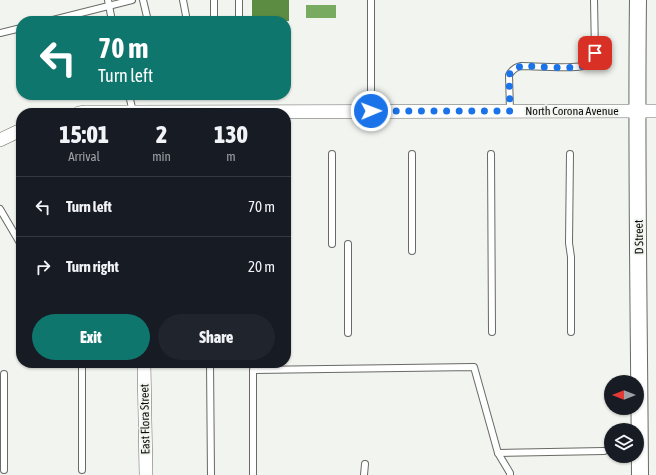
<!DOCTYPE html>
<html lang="en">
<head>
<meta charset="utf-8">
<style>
  :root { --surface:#171b24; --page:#20242c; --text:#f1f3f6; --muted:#9ea1a6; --line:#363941; --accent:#0f766e }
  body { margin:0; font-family:"Asap Condensed",sans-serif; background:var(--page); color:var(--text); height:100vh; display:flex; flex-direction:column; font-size:15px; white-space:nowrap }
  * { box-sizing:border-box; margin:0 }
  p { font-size:13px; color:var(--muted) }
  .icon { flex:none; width:22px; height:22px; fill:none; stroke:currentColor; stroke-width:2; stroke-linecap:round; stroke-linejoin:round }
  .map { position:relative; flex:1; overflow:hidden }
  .side { position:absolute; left:16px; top:108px; width:275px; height:260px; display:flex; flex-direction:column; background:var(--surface); border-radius:16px; box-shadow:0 1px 3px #0004 }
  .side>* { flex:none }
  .top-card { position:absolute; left:16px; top:16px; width:275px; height:84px; border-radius:16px; box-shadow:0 1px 3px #0004; background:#0f766e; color:#fff; overflow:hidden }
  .needle { width:26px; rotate:270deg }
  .tools { position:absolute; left:604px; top:375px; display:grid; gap:8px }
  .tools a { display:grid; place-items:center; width:40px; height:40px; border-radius:50%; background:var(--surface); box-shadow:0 1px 3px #0004; font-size:20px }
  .pin { position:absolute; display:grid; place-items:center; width:34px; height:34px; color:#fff; margin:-17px; border-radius:8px; box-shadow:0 2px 6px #0006 }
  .me { position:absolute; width:44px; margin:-22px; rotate:89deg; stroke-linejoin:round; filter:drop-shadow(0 0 3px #0008) }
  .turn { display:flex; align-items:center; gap:14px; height:84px; padding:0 16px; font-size:18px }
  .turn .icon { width:52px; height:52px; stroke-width:2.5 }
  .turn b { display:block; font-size:28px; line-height:34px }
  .eta { display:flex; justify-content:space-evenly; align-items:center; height:68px; text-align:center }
  .eta b { font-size:24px; font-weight:800; line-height:28px }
  .primary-button { display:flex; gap:8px; margin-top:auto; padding:8px 16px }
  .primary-button a { flex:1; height:46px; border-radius:24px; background:var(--accent); color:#fff; font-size:16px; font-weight:800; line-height:46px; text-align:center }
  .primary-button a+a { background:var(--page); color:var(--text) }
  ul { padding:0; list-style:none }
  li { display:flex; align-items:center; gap:12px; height:60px; padding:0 16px; border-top:1px solid var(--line) }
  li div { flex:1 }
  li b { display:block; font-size:15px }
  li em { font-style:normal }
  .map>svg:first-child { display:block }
  .water { fill:#78aa5f }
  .building { fill:#5c8c42 }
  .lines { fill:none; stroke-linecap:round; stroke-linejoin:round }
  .service-casing { stroke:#676a65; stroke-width:8 }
  .minor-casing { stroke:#676a65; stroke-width:14 }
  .tertiary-casing { stroke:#676a65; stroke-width:18 }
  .service { stroke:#fff; stroke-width:6 }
  .minor { stroke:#fff; stroke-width:13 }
  .tertiary { stroke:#fff; stroke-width:16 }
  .route { stroke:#1a73e8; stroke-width:7; stroke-dasharray:0 12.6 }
  .labels { text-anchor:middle; stroke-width:3.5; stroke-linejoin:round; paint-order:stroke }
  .street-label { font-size:12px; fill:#0c0d0b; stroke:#f1f4ef }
</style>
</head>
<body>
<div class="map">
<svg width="656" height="475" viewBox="0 0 656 475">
  <rect width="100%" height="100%" fill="#f1f4ef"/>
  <rect class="water" x="306" y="5" width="30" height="13"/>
  <rect class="building" x="252" y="0" width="37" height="21"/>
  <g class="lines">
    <g class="service-casing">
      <g id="service">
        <polyline points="108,0 112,21"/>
        <polyline points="143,0 148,21"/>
        <polyline points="183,0 187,21"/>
        <polyline points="214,0 214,21"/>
        <polyline points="239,0 239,21"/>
        <polyline points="371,0 371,111"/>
        <polyline points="49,21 132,0"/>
        <polyline points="0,33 21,28"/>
        <polyline points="129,95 133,112"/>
        <path d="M510 111 509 75C512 70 515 67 521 66 534 66 581 70 589 64 593 61 594 58 595 53L594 0"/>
        <polyline points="332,154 332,244"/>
        <polyline points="412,154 412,251"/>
        <polyline points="491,154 492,332"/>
        <polyline points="570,154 569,243 571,257 571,332"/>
        <polyline points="0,209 20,243"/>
        <polyline points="348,244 348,333"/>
        <polyline points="82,363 82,470"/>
        <polyline points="210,363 211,475"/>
        <polyline points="4,374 4,470"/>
        <polyline points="498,453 604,451"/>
        <polyline points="253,475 253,370 474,367 498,453 510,473 510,475"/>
        <polyline points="364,475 365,464"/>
      </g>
    </g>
    <g class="minor-casing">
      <g id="minor">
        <polyline points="79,113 86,112 133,112 656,111"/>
        <polyline points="0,140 21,130"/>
        <polyline points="144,363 146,475"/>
      </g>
    </g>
    <g class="tertiary-casing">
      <path id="tertiary" d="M638 0C636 158 639 317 640 475"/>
    </g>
    <use href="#service" class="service"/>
    <use href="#minor" class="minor"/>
    <use href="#tertiary" class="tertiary"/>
  </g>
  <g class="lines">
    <path class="route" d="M371 111H510L509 75 512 70 521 66C536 66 574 70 587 65 592 63 594 58 595 53"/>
  </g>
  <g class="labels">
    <g class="street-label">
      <text x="572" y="115">North Corona Avenue</text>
      <text transform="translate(639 237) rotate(-91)" y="4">D Street</text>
      <text transform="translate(145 419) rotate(-91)" y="4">East Flora Street</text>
    </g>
  </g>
</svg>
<div class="tools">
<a><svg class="needle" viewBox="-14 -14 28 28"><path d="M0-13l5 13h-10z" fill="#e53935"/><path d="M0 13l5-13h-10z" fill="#9ea1a6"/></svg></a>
<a><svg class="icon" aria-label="layers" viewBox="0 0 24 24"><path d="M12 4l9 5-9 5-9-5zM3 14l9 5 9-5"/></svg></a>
</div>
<div class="pin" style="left:595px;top:53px;background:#d93025"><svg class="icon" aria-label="arrive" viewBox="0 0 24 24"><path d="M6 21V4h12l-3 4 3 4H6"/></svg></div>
<svg class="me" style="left:371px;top:111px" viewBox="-20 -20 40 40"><circle r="17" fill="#1a73e8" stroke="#fff" stroke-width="3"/><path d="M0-11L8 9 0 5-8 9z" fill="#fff"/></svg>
<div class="top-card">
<div class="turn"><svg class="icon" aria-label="left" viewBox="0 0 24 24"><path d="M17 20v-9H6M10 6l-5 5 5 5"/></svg><div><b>70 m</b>Turn left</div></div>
</div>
<section class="side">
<div class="eta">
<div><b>15:01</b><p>Arrival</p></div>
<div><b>2</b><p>min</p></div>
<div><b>130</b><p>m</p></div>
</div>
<ul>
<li><svg class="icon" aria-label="left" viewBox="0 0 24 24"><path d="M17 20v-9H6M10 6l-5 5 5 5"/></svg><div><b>Turn left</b></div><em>70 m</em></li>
<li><svg class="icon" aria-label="right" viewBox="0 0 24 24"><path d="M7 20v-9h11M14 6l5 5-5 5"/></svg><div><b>Turn right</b></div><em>20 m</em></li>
</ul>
<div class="primary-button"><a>Exit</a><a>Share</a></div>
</section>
</div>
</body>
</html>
